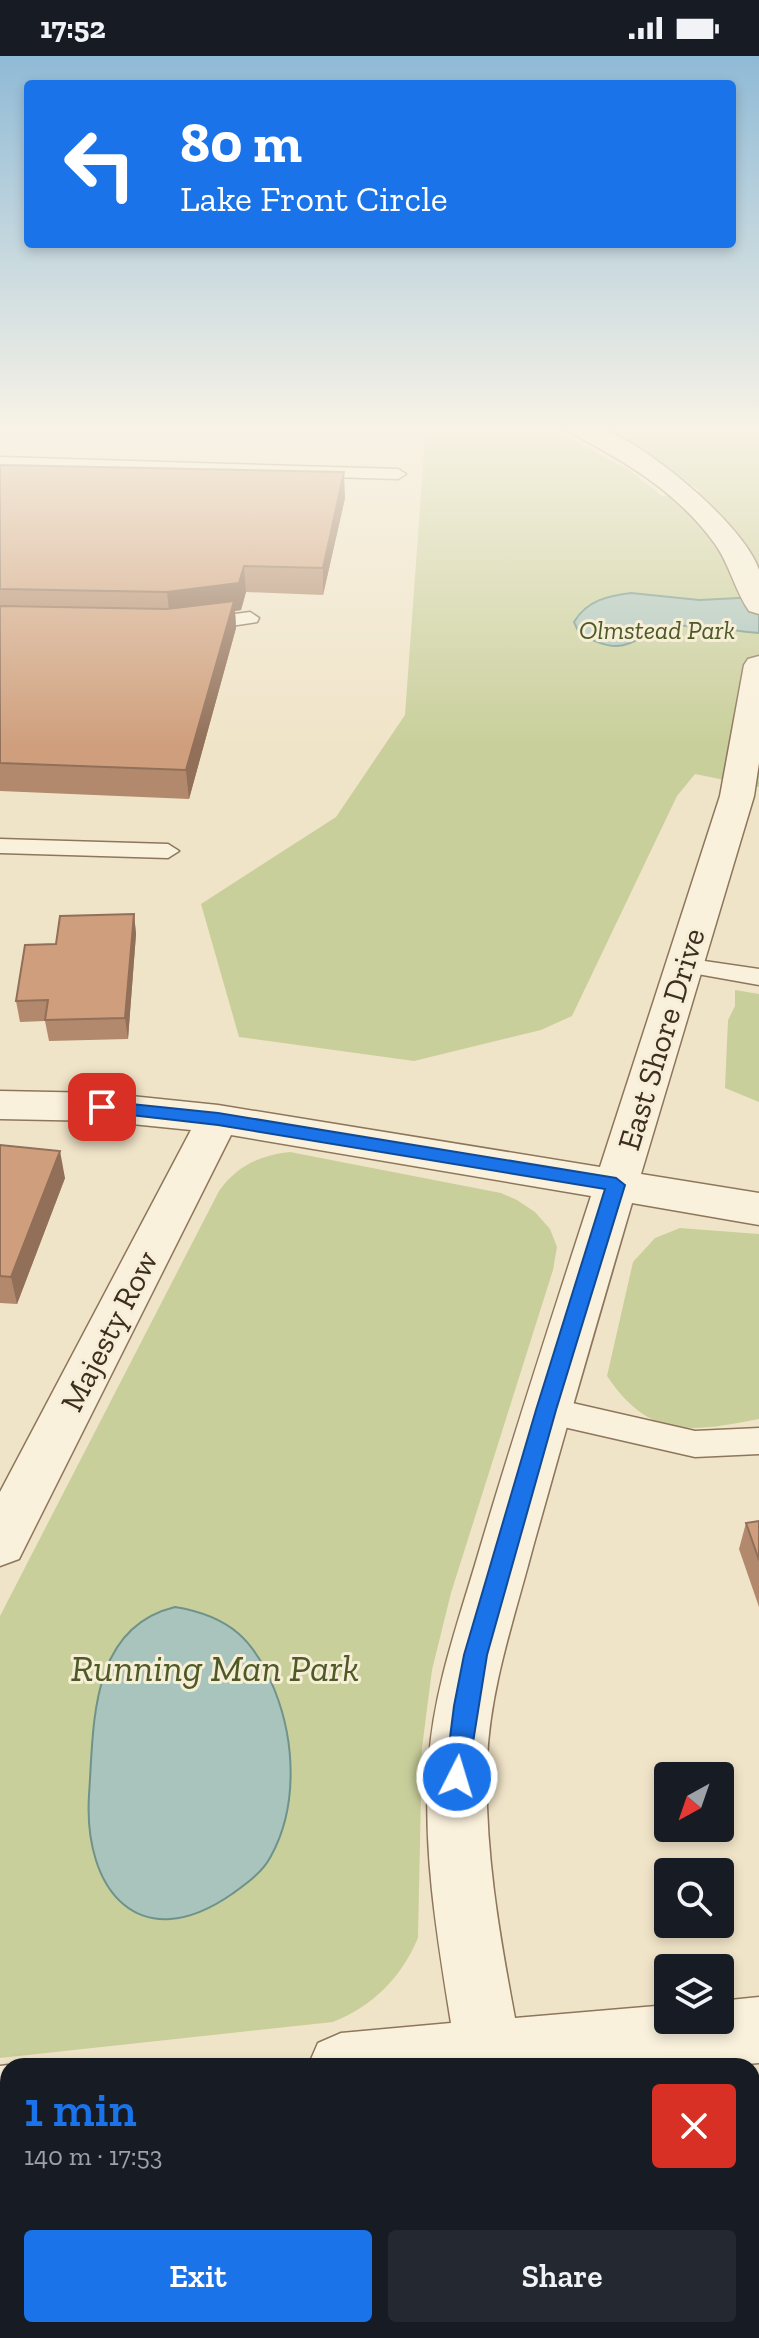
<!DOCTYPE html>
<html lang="en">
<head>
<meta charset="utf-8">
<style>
  :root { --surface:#171b24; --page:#242831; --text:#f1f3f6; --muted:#9ea1a6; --accent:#1a73e8 }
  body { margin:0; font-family:"Zilla Slab",serif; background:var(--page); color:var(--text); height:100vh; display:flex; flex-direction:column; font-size:30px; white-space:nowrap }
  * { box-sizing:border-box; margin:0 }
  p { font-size:26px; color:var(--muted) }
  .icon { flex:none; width:44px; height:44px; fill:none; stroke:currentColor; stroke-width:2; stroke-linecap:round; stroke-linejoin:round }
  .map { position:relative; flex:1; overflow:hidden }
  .details { position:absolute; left:0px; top:2002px; width:760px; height:280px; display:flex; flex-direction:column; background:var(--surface); border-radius:24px 24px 0 0; box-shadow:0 4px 12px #0003 }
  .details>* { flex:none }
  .hud { position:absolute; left:24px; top:24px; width:712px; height:168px; border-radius:8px; box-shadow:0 4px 12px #0003; background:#1a73e8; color:#fff; overflow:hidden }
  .needle { width:52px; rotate:220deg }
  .fabs { position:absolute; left:654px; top:1706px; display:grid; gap:16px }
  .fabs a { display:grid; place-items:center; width:80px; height:80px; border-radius:8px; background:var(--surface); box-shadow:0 4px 12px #0003; font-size:40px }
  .pin { position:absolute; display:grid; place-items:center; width:68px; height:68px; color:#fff; margin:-34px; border-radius:16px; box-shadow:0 4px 12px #0006 }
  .me { position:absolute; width:88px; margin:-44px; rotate:5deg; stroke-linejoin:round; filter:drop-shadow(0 0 6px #0008) }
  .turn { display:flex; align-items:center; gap:28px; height:168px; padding:0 24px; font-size:36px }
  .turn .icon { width:104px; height:104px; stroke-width:2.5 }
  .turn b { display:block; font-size:56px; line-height:68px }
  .round { display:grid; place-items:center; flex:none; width:84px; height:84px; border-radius:8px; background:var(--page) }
  .head { display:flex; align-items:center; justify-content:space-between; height:136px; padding:0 24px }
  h1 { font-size:48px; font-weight:600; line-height:60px; color:var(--accent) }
  .cta { display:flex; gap:16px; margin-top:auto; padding:16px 24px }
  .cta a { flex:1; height:92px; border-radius:8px; background:var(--accent); color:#fff; font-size:32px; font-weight:600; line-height:92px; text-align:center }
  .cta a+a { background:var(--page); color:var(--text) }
  .status { display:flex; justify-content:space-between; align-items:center; height:56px; padding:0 40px; background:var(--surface); direction:ltr }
  .status svg { height:22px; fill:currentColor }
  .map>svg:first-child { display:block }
  .green { fill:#c9cf9b }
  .water { fill:#a9c4bc; stroke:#6f938a; stroke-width:2 }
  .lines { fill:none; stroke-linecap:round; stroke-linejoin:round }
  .lane-casing { stroke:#8d765c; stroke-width:3 }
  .street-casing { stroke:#8d765c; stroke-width:3 }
  .lane { fill:#faf1dc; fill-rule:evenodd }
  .street { fill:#faf1dc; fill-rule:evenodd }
  .wall { fill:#b2896c }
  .shaded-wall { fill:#916f58 }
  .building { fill:#cf9f7d; stroke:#916f58; stroke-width:2 }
  .route { fill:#1a73e8; stroke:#114b97; stroke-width:2 }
  .labels { text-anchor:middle; stroke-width:6; stroke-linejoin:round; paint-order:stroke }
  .far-park-label { font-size:26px; font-style:italic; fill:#4d5a26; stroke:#f7eed8 }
  .street-label { font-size:32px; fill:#3d2e20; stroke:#f7eed8 }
  .near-park-label { font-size:38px; font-style:italic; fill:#4d5a26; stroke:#f7eed8 }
</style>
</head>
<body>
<div class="status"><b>17:52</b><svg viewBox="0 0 49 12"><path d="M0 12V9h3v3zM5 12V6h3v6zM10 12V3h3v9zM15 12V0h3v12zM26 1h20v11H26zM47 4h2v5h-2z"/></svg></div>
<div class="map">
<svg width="759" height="2282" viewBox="0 0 759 2282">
  <rect width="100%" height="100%" fill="#f0e4c8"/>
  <g class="green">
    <polygon points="266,370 547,370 629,414 662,440 700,435 650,398 596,370 759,370 759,731 695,718 677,740 572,960 541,974 414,1005 239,981 201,848 336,761 405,659 425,382 258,380"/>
    <polygon points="735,934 759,938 759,1046 725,1032 728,964 735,950"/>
    <path d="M290 1096 501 1137 517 1144 535 1156 550 1173 557 1191 553 1214 451 1537 432 1614 422 1692 418 1882C401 1922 373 1950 333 1966L0 2002V1560L219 1135C237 1110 260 1099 290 1096Z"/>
    <path d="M680 1172 759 1178V1363C691 1376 650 1384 607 1320L633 1206 655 1182Z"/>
  </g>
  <g class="water">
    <path d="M631 537 699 544 759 541V577C733 575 704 568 678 570 633 572 633 609 579 577L574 566C587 544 608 540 631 537Z"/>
    <path d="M175 1551C230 1560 255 1584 275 1635 295 1686 298 1751 271 1800 263 1816 246 1828 232 1838 140 1902 83 1835 89 1739 94 1669 89 1572 175 1551Z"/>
  </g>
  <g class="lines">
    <g class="lane-casing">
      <g id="lane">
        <polygon points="0,401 398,413 406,418 398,423 0,411"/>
        <polygon points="250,556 259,562 257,566 197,575 188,569 197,563"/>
        <polygon points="0,783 168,788 179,795 168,802 0,797"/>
        <polygon points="684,902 759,913 759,929 675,914 672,909 675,904"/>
        <polygon points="546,1341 695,1375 759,1372 759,1398 695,1401 546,1367 535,1363 530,1354 535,1345"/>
      </g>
    </g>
    <g class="street-casing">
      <g id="street">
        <path d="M564 370C573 370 586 368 595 370 641 383 744 468 759 514 759 526 759 545 759 558L749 555C735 535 730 509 715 488 678 436 623 404 567 375Z"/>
        <path d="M759 600V707L754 740 641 1118 759 1137V1169L632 1147C598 1262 565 1376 533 1491 515 1560 490 1631 487 1704 484 1791 499 1877 515 1962L668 1949V1964H720V1945L759 1941V2007L722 2010H308L318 1987 341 1977 451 1967C437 1880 422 1792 429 1703 434 1631 460 1561 480 1492 515 1374 553 1257 591 1140L231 1079 19 1503 0 1510V1436L191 1074 102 1065 0 1063V1035L102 1037 218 1049 600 1111 720 740 744 609 748 603Z"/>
        <polygon points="8,2009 8,2077 0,2078 0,2010"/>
        <polygon points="759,2190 759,2262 752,2263 752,2191"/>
        <polygon points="163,2274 296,2274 292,2282 159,2282"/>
        <polygon points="533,2274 607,2274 611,2282 537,2282"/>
      </g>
    </g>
    <use href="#lane" class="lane"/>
    <use href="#street" class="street"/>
  </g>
  <g class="wall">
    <polygon points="0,409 345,442 323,539 246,536 241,554 235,555 236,572 189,743 0,735"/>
    <polygon points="134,858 136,878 128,983 49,985 45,965 20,966 16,945 56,888"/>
    <polygon points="0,1089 65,1122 17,1248 0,1247"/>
    <polygon points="759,1465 759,1551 739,1493 746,1467"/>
  </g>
  <g class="shaded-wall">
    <polygon points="344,416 345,442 323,539 323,512"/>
    <polygon points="244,510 246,536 241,554 235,555 236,572 189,743 167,536"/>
    <polygon points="134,858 136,878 128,983 125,962"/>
    <polygon points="60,1095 65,1122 17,1248 11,1221"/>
  </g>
  <g class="building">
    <polygon points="0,409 344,416 323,512 244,510 239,527 167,536 0,533"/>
    <polygon points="234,545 186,714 0,707 0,550 167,553"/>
    <polygon points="134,858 125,962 45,964 48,944 16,945 25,889 56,888 60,860"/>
    <polygon points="0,1089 60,1095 11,1221 0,1220"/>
    <polygon points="759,1465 759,1504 746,1467"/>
  </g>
  <linearGradient id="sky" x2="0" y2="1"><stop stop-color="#8fbad6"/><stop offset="0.54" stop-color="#f8f3e6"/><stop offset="1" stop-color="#f8f3e6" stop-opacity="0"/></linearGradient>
  <rect width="759" height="689" fill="url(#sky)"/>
  <polygon class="route" points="102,1045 218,1057 616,1122 625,1129 556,1354 487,1599 466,1730 457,1733 449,1730 445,1721 454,1650 464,1599 536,1354 605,1133 218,1069 96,1055 94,1051 96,1047"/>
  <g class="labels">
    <g class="far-park-label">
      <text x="657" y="583">Olmstead Park</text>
    </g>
    <g class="street-label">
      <text transform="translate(661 983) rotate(-73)" y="11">East Shore Drive</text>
      <text transform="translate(109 1275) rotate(-63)" y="11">Majesty Row</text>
    </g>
    <g class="near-park-label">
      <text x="215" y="1625">Running Man Park</text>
    </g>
  </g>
</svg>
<div class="fabs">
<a><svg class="needle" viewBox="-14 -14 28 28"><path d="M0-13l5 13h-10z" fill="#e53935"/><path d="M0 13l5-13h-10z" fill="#9ea1a6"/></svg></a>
<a><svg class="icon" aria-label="search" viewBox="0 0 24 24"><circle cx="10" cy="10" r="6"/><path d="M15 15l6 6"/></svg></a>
<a><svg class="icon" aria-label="layers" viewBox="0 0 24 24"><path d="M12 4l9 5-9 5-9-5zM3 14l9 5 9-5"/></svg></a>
</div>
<div class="pin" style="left:102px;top:1051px;background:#d93025"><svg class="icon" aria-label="arrive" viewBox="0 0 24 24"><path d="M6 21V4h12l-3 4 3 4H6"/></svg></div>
<svg class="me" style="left:457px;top:1721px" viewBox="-20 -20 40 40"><circle r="17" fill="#1a73e8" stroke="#fff" stroke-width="3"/><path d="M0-11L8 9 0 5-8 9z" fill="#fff"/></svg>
<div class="hud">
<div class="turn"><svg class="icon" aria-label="left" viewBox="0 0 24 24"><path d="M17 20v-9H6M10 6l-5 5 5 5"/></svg><div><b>80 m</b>Lake Front Circle</div></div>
</div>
<section class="details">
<div class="head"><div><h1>1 min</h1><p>140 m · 17:53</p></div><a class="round" style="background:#d93025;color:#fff"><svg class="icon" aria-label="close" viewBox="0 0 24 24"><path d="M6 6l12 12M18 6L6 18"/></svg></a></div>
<div class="cta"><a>Exit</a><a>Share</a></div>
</section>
</div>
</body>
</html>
